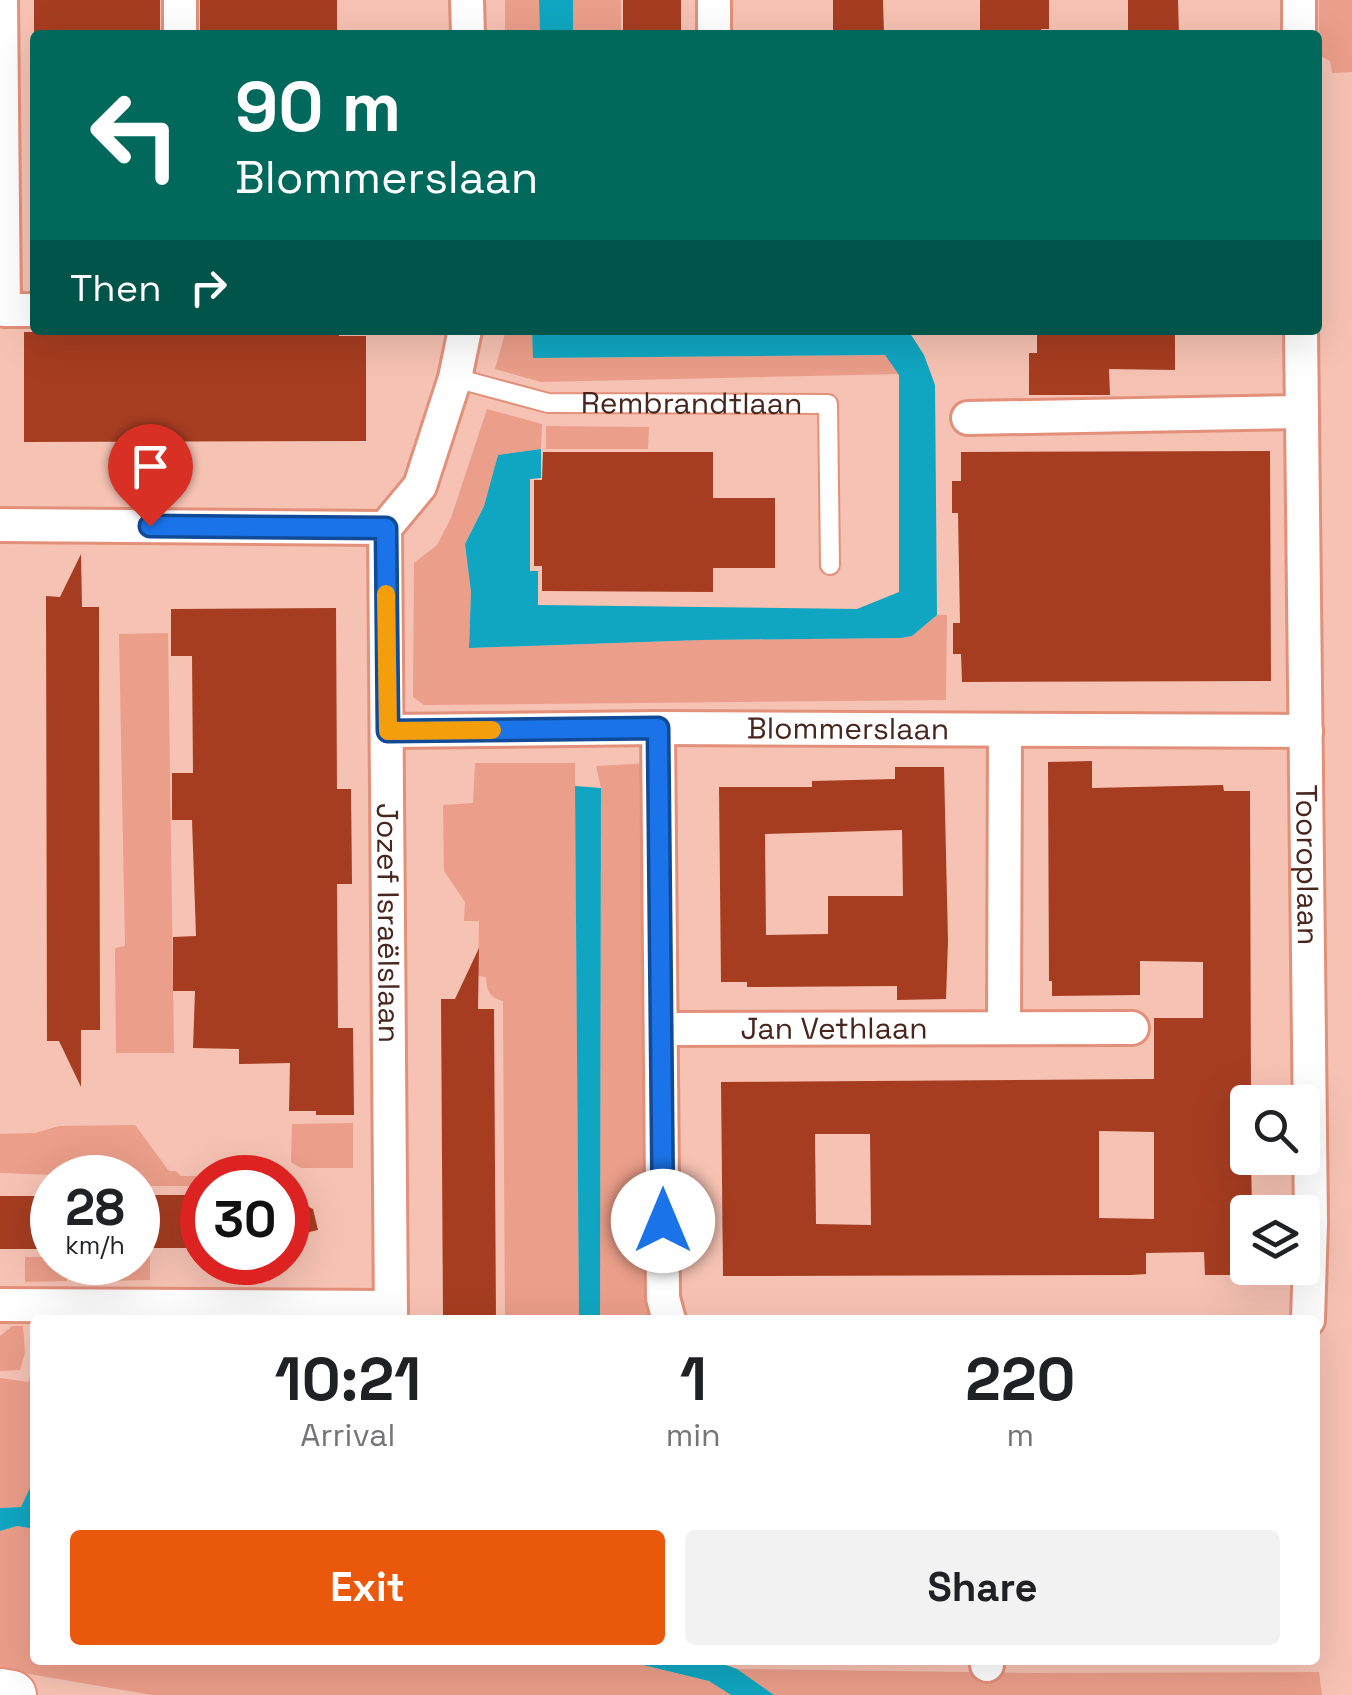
<!DOCTYPE html>
<html lang="en">
<head>
<meta charset="utf-8">
<style>
  :root { --surface:#fff; --page:#f2f2f2; --text:#202124; --muted:#757577; --accent:#ea580c }
  body { margin:0; font-family:"Space Grotesk",sans-serif; background:var(--page); color:var(--text); height:100vh; display:flex; flex-direction:column; font-size:38px; white-space:nowrap }
  * { box-sizing:border-box; margin:0 }
  p { font-size:32px; color:var(--muted) }
  .icon { flex:none; width:55px; height:55px; fill:none; stroke:currentColor; stroke-width:2; stroke-linecap:round; stroke-linejoin:round }
  .map { position:relative; flex:1; overflow:hidden }
  .details { position:absolute; left:30px; top:1315px; width:1290px; height:350px; display:flex; flex-direction:column; background:var(--surface); border-radius:10px; box-shadow:0 10px 40px #0002 }
  .details>* { flex:none }
  .banner { position:absolute; left:30px; top:30px; width:1292px; height:305px; border-radius:10px; box-shadow:0 10px 40px #0002; background:#00695c; color:#fff; overflow:hidden }
  .tools { position:absolute; left:1230px; top:1085px; display:grid; gap:20px }
  .tools a { display:grid; place-items:center; width:90px; height:90px; border-radius:10px; background:var(--surface); box-shadow:0 10px 40px #0002; font-size:50px }
  .speed { position:absolute; left:30px; top:1155px; display:flex; gap:20px; font-size:50px; font-weight:700; text-align:center }
  .speed>* { display:grid; place-content:center; width:130px; height:130px; border-radius:50%; background:var(--surface); box-shadow:0 10px 40px #0002; line-height:1 }
  .speed small { font-size:25px; font-weight:400 }
  .speed .limit { border:15px solid #d22; background:#fff; color:#111 }
  .pin { position:absolute; display:grid; place-items:center; width:85px; height:85px; color:#fff; margin:-102px -42px; border-radius:50% 50% 50% 0; rotate:-45deg; box-shadow:0 0 10px #0007 }
  .pin .icon { rotate:45deg }
  .me { position:absolute; width:110px; margin:-55px; rotate:0deg; stroke-linejoin:round; filter:drop-shadow(0 0 8px #0008) }
  .turn { display:flex; align-items:center; gap:35px; height:210px; padding:0 40px; font-size:45px }
  .turn .icon { width:130px; height:130px; stroke-width:2.5 }
  .turn b { display:block; font-size:70px; line-height:85px }
  .then { display:flex; align-items:center; height:95px; padding:0 40px; background:#0003; gap:20px; font-size:38px }
  .eta { display:flex; justify-content:space-evenly; align-items:center; height:170px; text-align:center }
  .eta b { font-size:60px; font-weight:700; line-height:70px }
  .cta { display:flex; gap:20px; margin-top:auto; padding:20px 40px }
  .cta a { flex:1; height:115px; border-radius:10px; background:var(--accent); color:#fff; font-size:40px; font-weight:700; line-height:115px; text-align:center }
  .cta a+a { background:var(--page); color:var(--text) }
  .map>svg:first-child { display:block }
  .green { fill:#eb9e89 }
  .water { fill:#10a6c1 }
  .building { fill:#a63d21; fill-rule:evenodd }
  .lines { fill:none; stroke-linecap:round; stroke-linejoin:round }
  .lane-casing { stroke:#e3907a; stroke-width:22 }
  .street-casing { stroke:#e3907a; stroke-width:38 }
  .secondary-casing { stroke:#e3907a; stroke-width:52 }
  .lane { stroke:#fff; stroke-width:18 }
  .street { stroke:#fff; stroke-width:32 }
  .secondary { stroke:#fff; stroke-width:48 }
  .route-casing { stroke:#114b97; stroke-width:25 }
  .route { stroke:#1a73e8; stroke-width:18 }
  .slow { stroke:#f59e0b; stroke-width:18 }
  .labels { text-anchor:middle; stroke-width:10; stroke-linejoin:round; paint-order:stroke }
  .street-label { font-size:30px; fill:#48261d; stroke:#feece7 }
</style>
</head>
<body>
<div class="map">
<svg width="1352" height="1695" viewBox="0 0 1352 1695">
  <rect width="100%" height="100%" fill="#f6c2b3"/>
  <g class="green">
    <polygon points="505,0 539,0 540,35 505,35"/>
    <rect x="573" y="0" width="48" height="35"/>
    <polygon points="1319,0 1352,0 1352,72 1332,73 1330,61 1319,55"/>
    <polygon points="506,330 532,330 534,358 885,355 899,374 541,382 495,369"/>
    <polygon points="487,409 542,424 541,449 498,455 484,506 465,544 471,592 469,648 701,640 901,638 912,636 937,615 947,615 946,700 424,705 413,697 414,563 437,545 451,518"/>
    <polygon points="546,426 649,427 648,449 546,449"/>
    <polygon points="168,633 174,1053 116,1053 115,948 125,946 119,634"/>
    <path d="M475 763H575L579 1320H505L503 1001C489 997 487 992 486 977L478 976 479 921H464L465 902 444 871 443 805 473 803Z"/>
    <polygon points="651,763 661,1320 600,1320 601,788 596,766"/>
    <polygon points="353,1123 353,1168 301,1168 291,1162 292,1124"/>
    <polygon points="135,1125 169,1171 176,1171 181,1176 287,1176 293,1185 288,1185 288,1178 202,1178 202,1186 138,1186 138,1178 0,1173 0,1134 35,1133 59,1126"/>
    <polygon points="138,1256 150,1256 150,1280 108,1281 108,1263 138,1262"/>
    <polygon points="25,1257 52,1257 52,1262 67,1263 67,1281 25,1282"/>
    <polygon points="12,1326 23,1326 25,1353 20,1370 0,1371 0,1336"/>
    <polygon points="35,1366 35,1477 21,1507 0,1508 0,1378 28,1382"/>
    <polygon points="17,1526 35,1529 35,1660 622,1660 709,1681 731,1695 152,1695 0,1669 0,1531"/>
    <polygon points="737,1669 1033,1673 1319,1672 1322,1695 774,1695"/>
  </g>
  <g class="water">
    <polygon points="539,0 573,0 573,35 540,35"/>
    <polygon points="532,330 908,330 924,355 935,385 937,615 912,636 901,638 701,640 469,648 471,592 465,544 484,506 498,455 541,449 541,478 530,479 530,571 538,571 538,605 857,609 899,592 899,375 885,355 533,358"/>
    <polygon points="575,786 601,788 600,1320 579,1320"/>
    <polygon points="35,1477 35,1529 17,1526 0,1531 0,1508 21,1507"/>
    <polygon points="622,1660 712,1660 737,1669 774,1695 731,1695 709,1681"/>
  </g>
  <g class="building">
    <rect x="34" y="0" width="126" height="35"/>
    <rect x="200" y="0" width="137" height="35"/>
    <rect x="623" y="0" width="58" height="35"/>
    <polygon points="833,0 883,0 884,35 833,35"/>
    <polygon points="980,0 1049,0 1049,29 1041,29 1041,35 980,35"/>
    <polygon points="1128,0 1178,0 1179,35 1128,35"/>
    <polygon points="339,330 339,336 366,336 366,441 24,442 24,332"/>
    <polygon points="1037,330 1175,330 1175,370 1109,369 1110,395 1029,395 1029,353 1037,353"/>
    <polygon points="1270,451 1271,681 962,682 961,654 953,654 953,623 960,623 958,513 952,513 952,481 961,481 961,452"/>
    <polygon points="543,452 713,452 713,498 775,498 775,568 713,568 713,592 542,591 542,566 534,566 534,480 542,480"/>
    <polygon points="81,554 82,607 99,607 100,1030 81,1030 81,1087 59,1041 47,1041 46,596 60,597"/>
    <polygon points="336,608 337,789 351,789 352,884 337,884 338,1028 353,1028 354,1115 316,1115 316,1111 289,1111 290,1063 239,1064 239,1049 193,1048 195,991 173,991 173,937 196,936 192,820 172,820 172,773 193,773 192,656 171,656 171,609"/>
    <path d="M1092 761V788L1223 785 1224 791H1250L1251 1102H1248V1158H1251L1252 1212H1248V1275H1205L1204 1252 1146 1253V1274L1131 1275 723 1276 721 1082 1154 1079V1018H1203V962L1140 961V995L1052 996V981H1049L1048 762ZM1099 1131 1154 1132V1219L1099 1218ZM815 1134H870L871 1225 816 1224Z"/>
    <path d="M895 767H944L948 941 946 999 897 1000V986L747 987V982H721L719 787H812V781L895 779ZM902 830 903 896H828V934L766 935 765 834Z"/>
    <polygon points="479,948 478,1009 494,1009 496,1320 443,1320 441,999 455,999"/>
    <rect x="138" y="1195" width="64" height="53"/>
    <rect x="0" y="1196" width="52" height="53"/>
    <polygon points="288,1196 313,1209 318,1230 288,1237"/>
  </g>
  <g class="lines">
    <g class="lane-casing">
      <g id="lane">
        <path id="s1" d="M455 378 548 403 828 404 830 565"/>
      </g>
    </g>
    <g class="street-casing">
      <g id="street">
        <polyline points="1,0 4,310 35,310"/>
        <polyline points="180,0 180,35"/>
        <polyline points="467,0 468,35"/>
        <polyline points="1299,0 1299,35"/>
        <polyline points="714,35 714,0"/>
        <path id="s2" d="M1301 330 1311 1222 1308 1320"/>
        <polyline points="968,418 1302,412"/>
        <polyline points="0,525 385,528"/>
        <path id="s3" d="M385 528 391 1320"/>
        <polyline points="385,528 420,486 455,378 465,330"/>
        <polyline points="658,728 663,1298 669,1320"/>
        <path id="s4" d="M388 731 658 728 1306 731"/>
        <polyline points="1004,1026 1005,730"/>
        <path id="s5" d="M662 1029 1132 1028"/>
        <polyline points="0,1305 391,1307"/>
        <polyline points="987,1660 987,1665"/>
      </g>
    </g>
    <g class="secondary-casing">
      <polyline id="secondary" points="0,1693 12,1695"/>
    </g>
    <use href="#lane" class="lane"/>
    <use href="#street" class="street"/>
    <use href="#secondary" class="secondary"/>
  </g>
  <g class="lines">
    <g class="route-casing">
      <polyline id="route" points="150,526 386,528 388,731 658,728 663,1221"/>
    </g>
    <use href="#route" class="route"/>
    <polyline class="slow" points="386,594 388,731 492,730"/>
  </g>
  <g class="labels">
    <g class="street-label">
      <text dy="10" stroke="none"><textPath href="#s1" startOffset="240">Rembrandtlaan</textPath></text>
      <text dy="10" stroke="none"><textPath href="#s4" startOffset="460">Blommerslaan</textPath></text>
      <text dy="10" stroke="none"><textPath href="#s2" startOffset="535">Tooroplaan</textPath></text>
      <text dy="10" stroke="none"><textPath href="#s3" startOffset="395">Jozef Israëlslaan</textPath></text>
      <text dy="10" stroke="none"><textPath href="#s5" startOffset="172">Jan Vethlaan</textPath></text>
    </g>
  </g>
</svg>
<div class="tools">
<a><svg class="icon" aria-label="search" viewBox="0 0 24 24"><circle cx="10" cy="10" r="6"/><path d="M15 15l6 6"/></svg></a>
<a><svg class="icon" aria-label="layers" viewBox="0 0 24 24"><path d="M12 4l9 5-9 5-9-5zM3 14l9 5 9-5"/></svg></a>
</div>
<div class="speed"><div>28<small>km/h</small></div><div class="limit">30</div></div>
<div class="pin" style="left:150px;top:526px;background:#d93025"><svg class="icon" aria-label="arrive" viewBox="0 0 24 24"><path d="M6 21V4h12l-3 4 3 4H6"/></svg></div>
<svg class="me" style="left:663px;top:1221px" viewBox="-20 -20 40 40"><circle r="19" fill="#fff"/><path d="M0-13L10 11 0 6-10 11z" fill="#1a73e8"/></svg>
<div class="banner">
<div class="turn"><svg class="icon" aria-label="left" viewBox="0 0 24 24"><path d="M17 20v-9H6M10 6l-5 5 5 5"/></svg><div><b>90 m</b>Blommerslaan</div></div>
<div class="then">Then<svg class="icon" aria-label="right" viewBox="0 0 24 24"><path d="M7 20v-9h11M14 6l5 5-5 5"/></svg></div>
</div>
<section class="details">
<div class="eta">
<div><b>10:21</b><p>Arrival</p></div>
<div><b>1</b><p>min</p></div>
<div><b>220</b><p>m</p></div>
</div>
<div class="cta"><a>Exit</a><a>Share</a></div>
</section>
</div>
</body>
</html>
